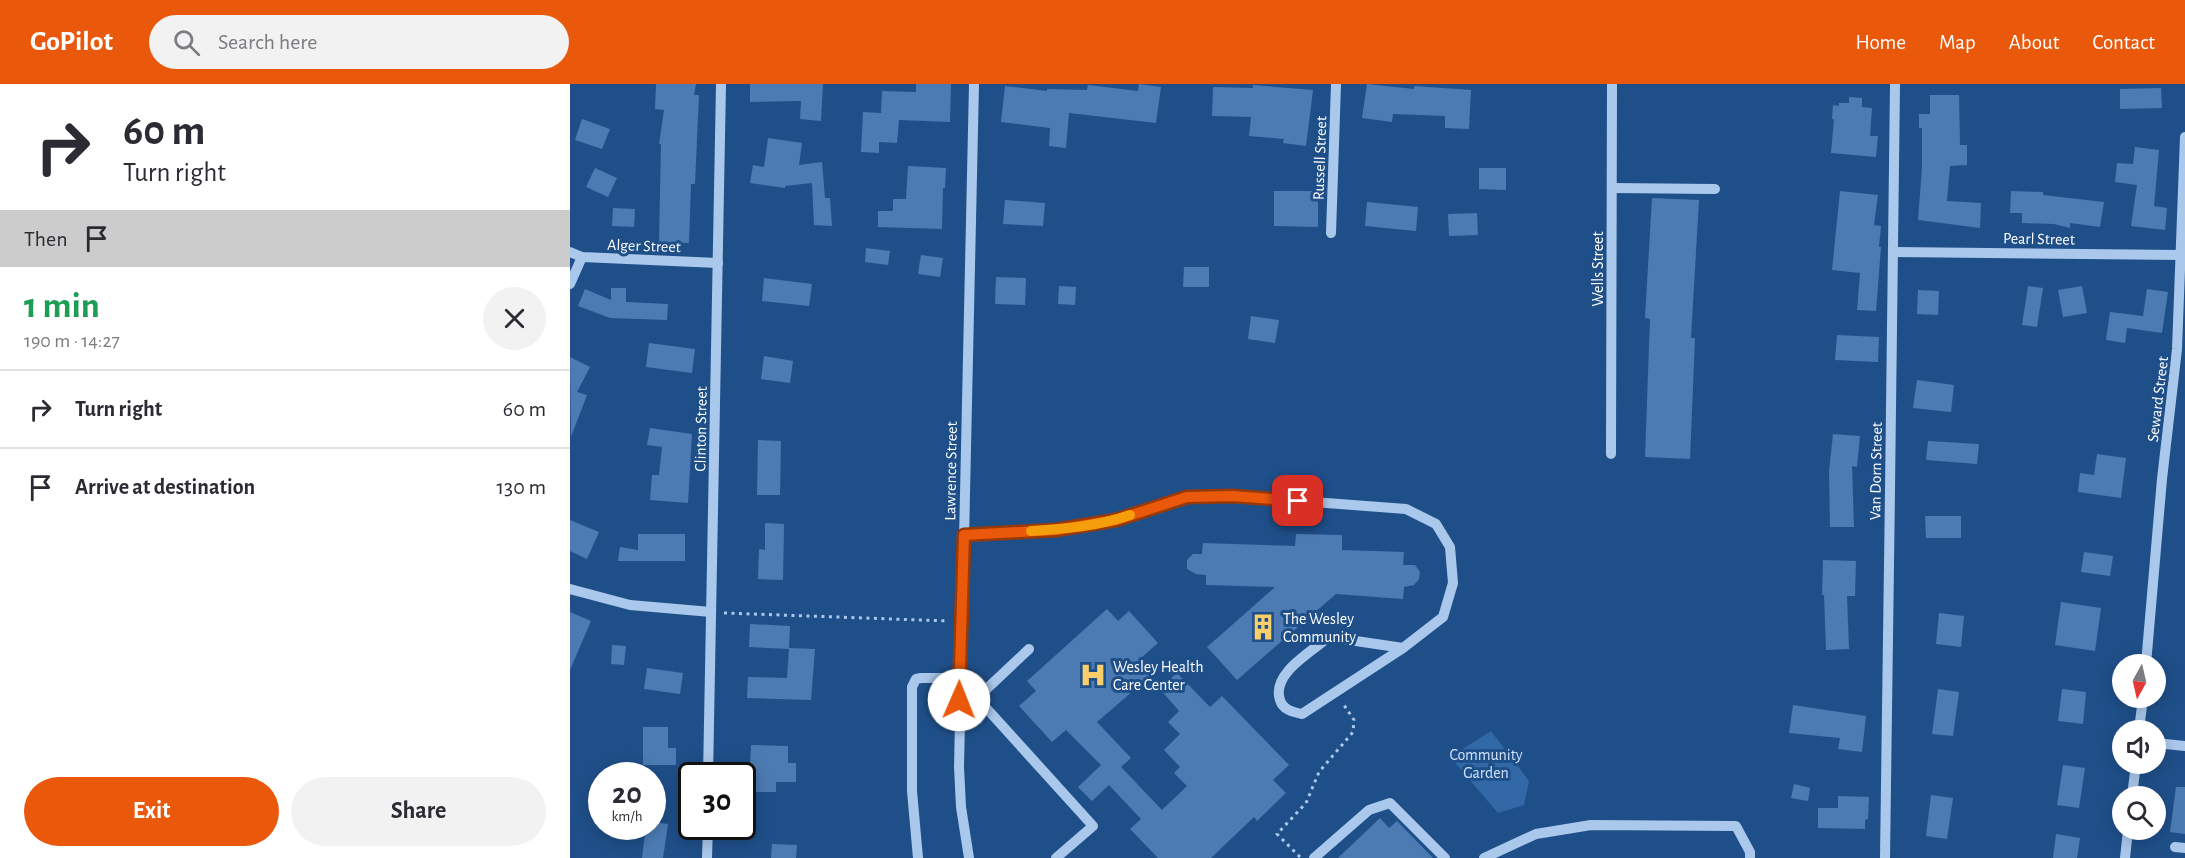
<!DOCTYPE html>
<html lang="en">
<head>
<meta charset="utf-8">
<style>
  :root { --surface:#fff; --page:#f2f2f3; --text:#2b2b33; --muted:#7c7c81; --line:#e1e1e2; --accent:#ea580c }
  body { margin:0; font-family:"Alegreya Sans",sans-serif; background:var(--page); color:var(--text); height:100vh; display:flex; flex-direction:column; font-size:22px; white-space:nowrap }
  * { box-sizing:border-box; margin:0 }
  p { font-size:20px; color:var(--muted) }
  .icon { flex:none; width:33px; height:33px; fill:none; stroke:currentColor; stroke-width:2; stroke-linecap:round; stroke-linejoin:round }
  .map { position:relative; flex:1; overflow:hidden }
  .drawer { display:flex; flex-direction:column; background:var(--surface); width:570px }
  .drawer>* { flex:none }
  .banner { background:#fff; color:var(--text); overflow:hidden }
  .needle { width:39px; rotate:188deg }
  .tools { position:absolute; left:1542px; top:570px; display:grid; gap:12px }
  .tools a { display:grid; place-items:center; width:54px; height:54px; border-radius:50%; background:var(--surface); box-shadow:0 3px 15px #0003; font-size:30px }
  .speed { position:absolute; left:18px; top:678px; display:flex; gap:12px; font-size:30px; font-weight:700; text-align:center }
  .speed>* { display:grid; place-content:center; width:78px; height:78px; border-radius:50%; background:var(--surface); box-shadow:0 3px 15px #0003; line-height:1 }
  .speed small { font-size:15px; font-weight:400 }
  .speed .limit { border:3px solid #111; border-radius:9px; background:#fff; color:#111 }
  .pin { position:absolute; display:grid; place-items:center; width:51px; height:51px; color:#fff; margin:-26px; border-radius:12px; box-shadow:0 3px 9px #0006 }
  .me { position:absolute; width:66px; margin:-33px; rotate:1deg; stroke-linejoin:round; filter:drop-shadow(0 0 4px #0008) }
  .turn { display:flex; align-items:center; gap:21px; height:126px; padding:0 24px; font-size:27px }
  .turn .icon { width:78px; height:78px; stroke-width:2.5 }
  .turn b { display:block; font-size:42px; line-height:51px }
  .then { display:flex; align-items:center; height:57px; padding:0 24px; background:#0003; gap:12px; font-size:22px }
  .round { display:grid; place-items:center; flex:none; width:63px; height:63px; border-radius:32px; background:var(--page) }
  .summary { display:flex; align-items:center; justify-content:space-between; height:102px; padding:0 24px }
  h1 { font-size:36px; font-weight:700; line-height:45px; color:#1e9e55 }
  .primary-button { display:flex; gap:12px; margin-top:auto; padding:12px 24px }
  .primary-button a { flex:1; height:69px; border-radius:36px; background:var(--accent); color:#fff; font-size:24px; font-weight:700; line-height:69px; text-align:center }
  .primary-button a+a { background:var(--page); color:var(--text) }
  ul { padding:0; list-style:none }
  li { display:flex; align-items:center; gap:18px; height:78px; padding:0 24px; border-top:2px solid var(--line) }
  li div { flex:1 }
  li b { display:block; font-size:22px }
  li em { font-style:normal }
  header { display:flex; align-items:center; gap:36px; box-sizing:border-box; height:84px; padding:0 30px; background:var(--accent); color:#fff }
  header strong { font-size:28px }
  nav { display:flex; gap:33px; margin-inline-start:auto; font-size:21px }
  .search { width:420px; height:54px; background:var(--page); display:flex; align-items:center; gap:15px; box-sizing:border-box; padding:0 21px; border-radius:33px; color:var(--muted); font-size:22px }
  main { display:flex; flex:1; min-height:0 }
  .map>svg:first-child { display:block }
  .green { fill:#3368a7 }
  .building { fill:#4c7bb3 }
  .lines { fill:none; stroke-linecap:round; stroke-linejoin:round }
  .path { stroke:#aac8eb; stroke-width:3; stroke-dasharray:3 4.5; stroke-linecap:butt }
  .minor { stroke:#aac8eb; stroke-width:10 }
  .route-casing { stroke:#983908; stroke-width:15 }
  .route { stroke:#ea580c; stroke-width:10 }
  .slow { stroke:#f59e0b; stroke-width:10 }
  .labels { text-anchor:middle; stroke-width:6; stroke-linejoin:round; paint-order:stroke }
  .street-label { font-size:16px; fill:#fff; stroke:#1f4f89 }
  .poi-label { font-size:16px; fill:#fff; stroke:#1f4f89; text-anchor:start }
  .park-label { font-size:16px; fill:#cfe2f8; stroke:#1f4f89 }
</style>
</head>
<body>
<header>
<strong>GoPilot</strong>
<div class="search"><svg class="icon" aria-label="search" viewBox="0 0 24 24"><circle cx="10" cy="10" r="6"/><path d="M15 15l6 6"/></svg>Search here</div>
<nav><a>Home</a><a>Map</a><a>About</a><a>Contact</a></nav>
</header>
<main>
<section class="drawer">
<div class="banner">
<div class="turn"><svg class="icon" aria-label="right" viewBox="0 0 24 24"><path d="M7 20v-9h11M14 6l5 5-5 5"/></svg><div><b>60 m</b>Turn right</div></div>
<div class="then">Then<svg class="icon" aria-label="arrive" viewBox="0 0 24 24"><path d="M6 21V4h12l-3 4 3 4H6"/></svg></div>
</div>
<div class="summary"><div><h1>1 min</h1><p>190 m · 14:27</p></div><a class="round"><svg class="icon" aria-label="close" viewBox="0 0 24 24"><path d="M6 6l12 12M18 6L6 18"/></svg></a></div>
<ul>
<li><svg class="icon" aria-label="right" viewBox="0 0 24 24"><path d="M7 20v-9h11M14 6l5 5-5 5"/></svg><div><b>Turn right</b></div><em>60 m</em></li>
<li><svg class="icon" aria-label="arrive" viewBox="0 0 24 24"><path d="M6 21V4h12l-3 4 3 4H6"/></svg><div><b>Arrive at destination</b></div><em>130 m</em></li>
</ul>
<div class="primary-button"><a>Exit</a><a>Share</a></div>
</section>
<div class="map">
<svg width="1615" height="774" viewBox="0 0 1615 774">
  <rect width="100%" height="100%" fill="#1f4f89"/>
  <polygon class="green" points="921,647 959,697 954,721 928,729 880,673"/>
  <g class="building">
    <polygon points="86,0 126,0 124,11 129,11 125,100 121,100 119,159 89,158 91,60 89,60 94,26 85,25"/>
    <polygon points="180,0 253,0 251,37 230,35 231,17 180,18"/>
    <polygon points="346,0 381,0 380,38 329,36 327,59 309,58 309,69 291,68 293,28 311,29 312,7 346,8"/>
    <polygon points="569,0 591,3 586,39 499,29 496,64 479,62 480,44 431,38 435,2 477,7 477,5 517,6 518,1 568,7"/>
    <polygon points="797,0 844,5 844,2 901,6 899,45 875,44 875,32 823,30 822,38 792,34"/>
    <polygon points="683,1 743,6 736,62 713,59 714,55 679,52 681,33 642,32 643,3 683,4"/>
    <polygon points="1591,4 1592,24 1550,25 1550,5"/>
    <polygon points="1360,11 1389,11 1390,61 1397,61 1397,81 1380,82 1377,117 1411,119 1410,144 1348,136 1352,84 1352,44 1349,44 1349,30 1360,30"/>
    <polygon points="1279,13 1292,14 1292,23 1302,24 1300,52 1308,52 1306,73 1261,69 1264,35 1262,35 1263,21 1269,22 1269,19 1279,19"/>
    <polygon points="12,35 40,45 32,65 5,56"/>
    <polygon points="198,54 232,59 229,81 252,78 255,114 260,114 262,142 244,141 242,99 215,102 215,104 180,99 183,81 194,83"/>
    <polygon points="1565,63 1589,66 1584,122 1597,124 1595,146 1561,142 1567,101 1545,98 1547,79 1563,80"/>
    <polygon points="338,82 376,84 375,104 373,104 372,145 308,143 308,127 323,127 323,115 336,115"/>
    <polygon points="25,84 47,94 38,113 16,103"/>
    <polygon points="909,84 936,84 936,106 909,105"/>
    <polygon points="704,107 748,107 748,143 704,142"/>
    <polygon points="1270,107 1308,111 1304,141 1311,142 1309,163 1311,163 1306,227 1287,226 1290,189 1262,186"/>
    <polygon points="1441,107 1473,108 1473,111 1534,118 1530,143 1500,139 1500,144 1484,140 1452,139 1452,129 1440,129"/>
    <polygon points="1082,114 1129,116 1121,254 1125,254 1120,375 1075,373 1080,235 1075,234"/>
    <polygon points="435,116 475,119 473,142 433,140"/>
    <polygon points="797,118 848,123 846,147 795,142"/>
    <polygon points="43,124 65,125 64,143 42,142"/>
    <polygon points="907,129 908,151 879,152 878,130"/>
    <polygon points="296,164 320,167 318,181 295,178"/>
    <polygon points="351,171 373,174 370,193 348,190"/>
    <polygon points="614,183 639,183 639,203 613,203"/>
    <polygon points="426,193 456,194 455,221 425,220"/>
    <polygon points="194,194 242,200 239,222 192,217"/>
    <polygon points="489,202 506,203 505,221 488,220"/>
    <polygon points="1458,202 1473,204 1467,243 1452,241"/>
    <polygon points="1512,202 1517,229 1493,233 1488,206"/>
    <polygon points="41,204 56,204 56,218 98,220 97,236 40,234 8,222 15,205 41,216"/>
    <polygon points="1577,205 1598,208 1592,249 1557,244 1555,259 1536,256 1540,228 1573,232"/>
    <polygon points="1348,206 1369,207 1368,231 1347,230"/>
    <polygon points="681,232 709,236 705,259 678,255"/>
    <polygon points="1267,251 1309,253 1308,278 1265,276"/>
    <polygon points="79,259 125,265 122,289 76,283"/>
    <polygon points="194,272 223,277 220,299 191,295"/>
    <polygon points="0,273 20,283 7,308 17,311 1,353"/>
    <polygon points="1347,296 1384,301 1381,328 1343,324"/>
    <polygon points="80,344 122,350 118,419 80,416 82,391 89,391 92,363 77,361"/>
    <polygon points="1263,350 1290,352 1287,383 1282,382 1284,443 1260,443 1259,387"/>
    <polygon points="188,356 211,357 210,411 187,411"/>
    <polygon points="1358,357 1409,360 1407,380 1356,376"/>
    <polygon points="1527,370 1556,374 1551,414 1508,408 1510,389 1524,391"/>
    <polygon points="1355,432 1391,432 1391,454 1356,454"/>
    <polygon points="0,436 29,448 17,475 0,467"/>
    <polygon points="195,439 214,440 213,496 188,495 189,465 195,466"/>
    <polygon points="68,450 115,450 115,477 48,477 50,463 68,466"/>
    <polygon points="726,450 772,451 772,466 834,468 833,481 845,481 850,488 849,495 844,501 834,503 833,515 766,510 667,596 637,563 705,503 636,501 636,491 626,490 617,485 617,476 623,470 632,470 633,459 725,462"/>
    <polygon points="1514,468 1543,472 1540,492 1511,488"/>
    <polygon points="1253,476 1286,477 1285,512 1277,512 1279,565 1256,566 1254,511 1252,511"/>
    <polygon points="1491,518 1531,524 1525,567 1485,561"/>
    <polygon points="537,525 548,537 559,527 588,559 572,573 584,589 527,638 561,674 551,683 592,726 617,702 604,689 610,683 594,666 610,650 598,638 609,627 589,604 607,589 640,623 652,612 719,681 703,696 716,709 687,737 684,733 641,774 588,774 560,745 571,735 539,701 522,717 508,703 531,681 496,646 482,658 449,622 466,607 457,597"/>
    <polygon points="0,528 21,537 0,586"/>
    <polygon points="1369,529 1394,532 1391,563 1366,560"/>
    <polygon points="180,540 220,542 219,565 179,563"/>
    <polygon points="42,561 56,562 54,581 41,580"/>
    <polygon points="219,564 245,565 241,616 177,614 178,593 217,594"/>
    <polygon points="77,584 113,589 110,610 74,605"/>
    <polygon points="1368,605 1389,608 1383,652 1362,650"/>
    <polygon points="1492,605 1516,608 1513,640 1488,637"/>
    <polygon points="1223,621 1296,632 1292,668 1268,665 1270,654 1219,649"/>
    <polygon points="73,643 98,643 98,664 106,664 106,681 73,681"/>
    <polygon points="181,661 218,662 218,679 226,679 226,698 206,698 206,708 178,708 173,686 180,685"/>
    <polygon points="1493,681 1515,684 1509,724 1487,721"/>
    <polygon points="1224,700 1240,704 1238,717 1221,714"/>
    <polygon points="1606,703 1615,703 1615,750 1600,748"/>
    <polygon points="1361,711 1383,714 1377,755 1356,752"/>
    <polygon points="1268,712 1299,713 1298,735 1295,736 1295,745 1248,744 1248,724 1268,724"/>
    <polygon points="810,734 819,744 827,737 863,774 768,774"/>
    <polygon points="82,738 98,740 93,774 72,774 76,742 82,742"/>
    <polygon points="1486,750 1510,754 1507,774 1483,774"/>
    <polygon points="202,760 227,761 226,774 201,774"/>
  </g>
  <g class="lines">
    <g class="path">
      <polyline points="154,529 378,537"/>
      <polyline points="730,773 707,750 736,719 749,688 783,648 784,636 772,618"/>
    </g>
    <g class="minor">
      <polyline points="1042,104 1145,105"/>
      <polyline points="761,149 766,0"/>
      <polyline points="0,168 12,173 148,179"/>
      <polyline points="1325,168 1612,171"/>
      <polyline points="0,200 12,173"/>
      <polyline points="1041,370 1042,0"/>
      <path d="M394 451 486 446 546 436 617 413 663 412 836 425 866 440 880 463 883 499 873 533 833 564 732 630C723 628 713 626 710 616 701 590 741 568 759 553L833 564"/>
      <polyline points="0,505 60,521 141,528"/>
      <polyline points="1576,580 1592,395 1607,265 1615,53"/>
      <polyline points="407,614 459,565"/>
      <polyline points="1569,646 1573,614"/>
      <polyline points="1586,659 1615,662"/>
      <polyline points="138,692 151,0"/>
      <polyline points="1562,712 1566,680"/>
      <polyline points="1605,763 1615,764"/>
      <polyline points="137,774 138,742"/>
      <polyline points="348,774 342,707 342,603 346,595 351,594 389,594 523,742 486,774"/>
      <polyline points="399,774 391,723 389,683 404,0"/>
      <polyline points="744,774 799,726 820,719 875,774"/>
      <polyline points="914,774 966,750 1021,741 1166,742 1180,768 1180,774"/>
      <path d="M1315 774C1317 516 1324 258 1325 0"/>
      <polyline points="1555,774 1558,746"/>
    </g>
  </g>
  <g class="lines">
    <g class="route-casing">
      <polyline id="route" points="389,616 394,451 486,446 546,436 617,413 663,412 728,417"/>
    </g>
    <use href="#route" class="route"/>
    <path class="slow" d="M461 447C494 445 529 442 560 431"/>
  </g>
  <defs>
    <g id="building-bare" transform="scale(2.07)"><path d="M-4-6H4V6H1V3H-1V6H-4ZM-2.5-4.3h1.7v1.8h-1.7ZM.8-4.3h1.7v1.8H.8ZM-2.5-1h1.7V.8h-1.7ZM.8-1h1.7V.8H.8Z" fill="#f9ce6b" stroke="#1f4f89" stroke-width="2.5" paint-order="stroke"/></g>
    <g id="hospital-bare" transform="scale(2.07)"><path d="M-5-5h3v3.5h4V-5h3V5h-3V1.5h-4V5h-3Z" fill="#f9ce6b" stroke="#1f4f89" stroke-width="2.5" paint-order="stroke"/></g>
  </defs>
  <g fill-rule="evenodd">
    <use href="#building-bare" x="693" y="543"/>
    <use href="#hospital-bare" x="523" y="591"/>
  </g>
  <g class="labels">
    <g class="street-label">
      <text transform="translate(749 74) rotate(-88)" y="6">Russell Street</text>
      <text transform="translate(1469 154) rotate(1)" y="6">Pearl Street</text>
      <text transform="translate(74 161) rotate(2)" y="6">Alger Street</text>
      <text transform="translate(1027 185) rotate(-90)" y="6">Wells Street</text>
      <text transform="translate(1587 315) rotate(-83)" y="6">Seward Street</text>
      <text transform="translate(130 345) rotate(-89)" y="6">Clinton Street</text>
      <text transform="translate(380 387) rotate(-89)" y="6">Lawrence Street</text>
      <text transform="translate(1305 387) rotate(-89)" y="6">Van Dorn Street</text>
    </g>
    <g class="poi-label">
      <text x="713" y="540">The Wesley<tspan x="713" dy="18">Community</tspan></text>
      <text x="543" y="588">Wesley Health<tspan x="543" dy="18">Care Center</tspan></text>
    </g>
    <g class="park-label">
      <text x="916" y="676">Community<tspan x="916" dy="18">Garden</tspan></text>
    </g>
  </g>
</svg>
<div class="tools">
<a><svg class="needle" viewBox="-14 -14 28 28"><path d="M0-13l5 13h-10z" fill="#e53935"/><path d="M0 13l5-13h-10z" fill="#7c7c81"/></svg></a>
<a><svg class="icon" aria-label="sound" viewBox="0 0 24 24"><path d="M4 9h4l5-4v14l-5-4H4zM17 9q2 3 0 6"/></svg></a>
<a><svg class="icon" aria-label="search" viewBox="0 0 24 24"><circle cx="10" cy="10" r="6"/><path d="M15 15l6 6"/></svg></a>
</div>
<div class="speed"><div>20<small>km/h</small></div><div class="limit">30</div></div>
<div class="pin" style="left:728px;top:417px;background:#d93025"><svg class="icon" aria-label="arrive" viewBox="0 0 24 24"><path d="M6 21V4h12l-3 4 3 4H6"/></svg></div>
<svg class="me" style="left:389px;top:616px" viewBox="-20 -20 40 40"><circle r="19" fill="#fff"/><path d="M0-13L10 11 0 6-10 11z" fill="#ea580c"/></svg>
</div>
</main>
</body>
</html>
